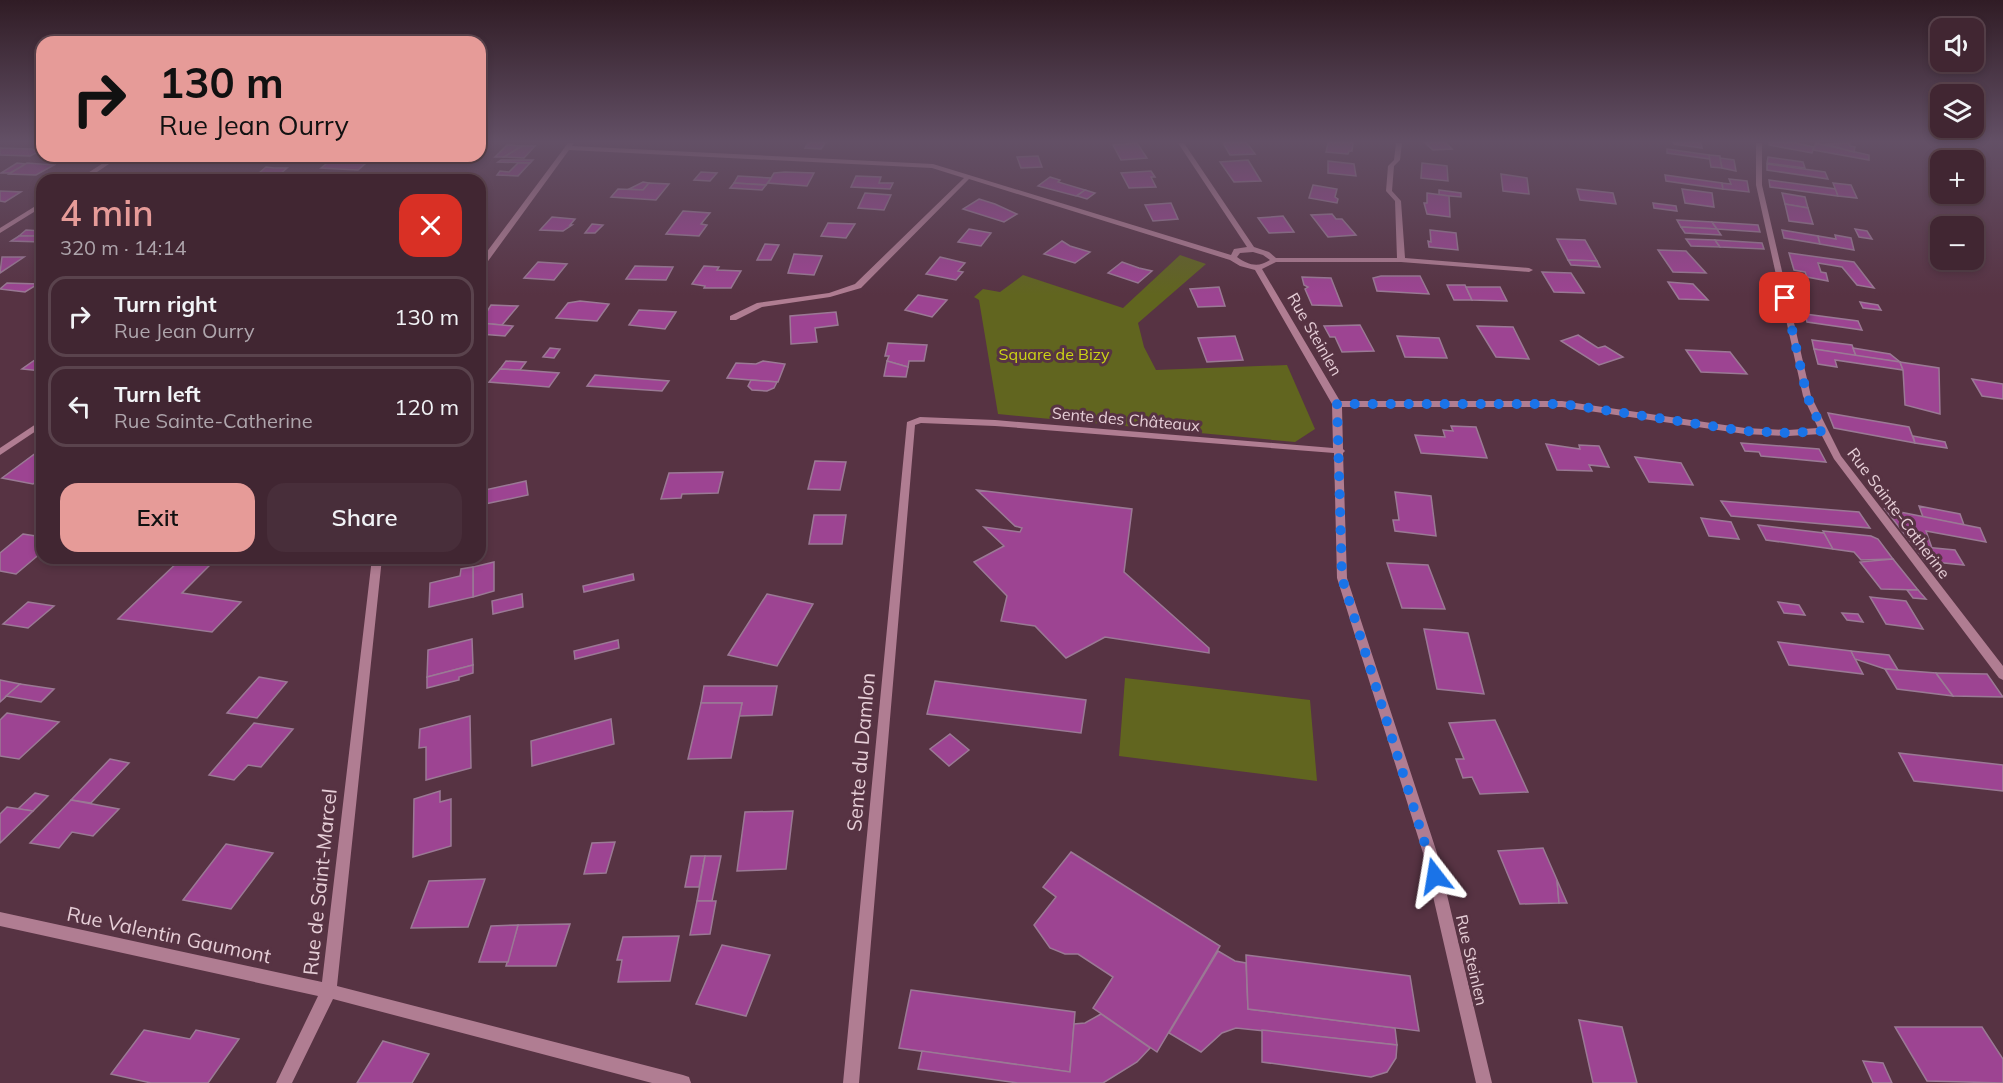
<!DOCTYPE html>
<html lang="en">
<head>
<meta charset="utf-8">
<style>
  :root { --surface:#412632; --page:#482e3a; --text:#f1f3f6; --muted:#aea5ac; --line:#5a434d; --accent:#e69b98 }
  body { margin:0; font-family:Mulish,sans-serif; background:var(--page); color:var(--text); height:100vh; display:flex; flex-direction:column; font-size:22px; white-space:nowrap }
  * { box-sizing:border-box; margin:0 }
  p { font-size:20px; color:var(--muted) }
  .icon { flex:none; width:33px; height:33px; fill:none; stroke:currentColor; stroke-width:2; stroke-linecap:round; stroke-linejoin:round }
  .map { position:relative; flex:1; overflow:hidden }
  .details { position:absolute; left:36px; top:174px; width:450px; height:390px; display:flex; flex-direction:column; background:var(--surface); border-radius:18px; box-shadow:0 3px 9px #0003,0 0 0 2px var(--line) }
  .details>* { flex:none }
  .hud { position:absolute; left:36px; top:36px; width:450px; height:126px; border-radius:18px; box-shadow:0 3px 9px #0003,0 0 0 2px var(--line); background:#e69b98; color:#111; overflow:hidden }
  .controls { position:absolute; left:1930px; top:18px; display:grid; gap:12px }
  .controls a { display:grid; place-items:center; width:54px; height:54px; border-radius:12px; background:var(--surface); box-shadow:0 3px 9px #0003,0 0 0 2px var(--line); font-size:30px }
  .pin { position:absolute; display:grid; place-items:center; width:51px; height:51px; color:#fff; margin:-26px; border-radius:12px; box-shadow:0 3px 9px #0006 }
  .me { position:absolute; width:66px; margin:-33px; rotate:346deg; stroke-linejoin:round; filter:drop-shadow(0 0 4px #0008) }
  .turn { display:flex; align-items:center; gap:21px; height:126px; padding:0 24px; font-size:27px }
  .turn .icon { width:78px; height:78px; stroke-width:2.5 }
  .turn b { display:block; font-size:42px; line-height:51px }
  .round { display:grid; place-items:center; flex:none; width:63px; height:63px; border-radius:18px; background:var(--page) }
  .summary { display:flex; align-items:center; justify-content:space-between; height:102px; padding:0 24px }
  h1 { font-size:36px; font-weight:600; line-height:45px; color:var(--accent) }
  .primary-button { display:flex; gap:12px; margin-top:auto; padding:12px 24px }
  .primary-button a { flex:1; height:69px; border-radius:18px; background:var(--accent); color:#111; font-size:24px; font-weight:600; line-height:69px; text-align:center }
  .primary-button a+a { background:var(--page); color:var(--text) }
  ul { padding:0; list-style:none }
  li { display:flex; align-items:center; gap:18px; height:81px; margin:0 12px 9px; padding:0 12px; border:3px solid var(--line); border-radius:18px }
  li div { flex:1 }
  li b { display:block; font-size:22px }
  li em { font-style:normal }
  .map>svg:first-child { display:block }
  .green { fill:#61651f }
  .building { fill:#9d4492; stroke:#9b7995; stroke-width:1.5 }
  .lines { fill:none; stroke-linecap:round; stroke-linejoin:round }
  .minor { fill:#b07d92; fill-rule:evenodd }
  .route { stroke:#1a73e8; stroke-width:10; stroke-dasharray:0 18 }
  .labels { text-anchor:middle; stroke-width:6; stroke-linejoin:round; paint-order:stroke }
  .street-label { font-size:16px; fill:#e6ced7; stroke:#573343 }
  .park-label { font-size:16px; fill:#cdd515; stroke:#573343 }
  .near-street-label { font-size:20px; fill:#e6ced7; stroke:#573343 }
</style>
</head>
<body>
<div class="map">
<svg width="2003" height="1083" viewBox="0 0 2003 1083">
  <rect width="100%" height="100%" fill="#573343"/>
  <g class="green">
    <polygon points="1180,255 1206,264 1138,323 1144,347 1156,370 1287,365 1315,429 1295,442 998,414 979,300 974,297 983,289 1000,292 1023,275 1123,308"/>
    <polygon points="1125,678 1310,700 1317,781 1119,756"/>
  </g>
  <g class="building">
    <polygon points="808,143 825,143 821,149 805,148"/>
    <polygon points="1137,143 1147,158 1121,160 1113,145"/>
    <polygon points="1223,143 1247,143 1255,154 1230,155"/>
    <polygon points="1328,143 1353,143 1352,151 1349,151 1348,154 1326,152"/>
    <polygon points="1425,143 1446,143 1452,149 1433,150"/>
    <polygon points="1673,143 1701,143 1702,148 1674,144"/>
    <polygon points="1769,143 1796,143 1814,147 1812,153 1769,145"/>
    <polygon points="1816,143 1869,155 1869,160 1813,150"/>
    <polygon points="1850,143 1850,146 1855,147 1854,152 1825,144"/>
    <polygon points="507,145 522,146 504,157 495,157"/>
    <polygon points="522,146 535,146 524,158 504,157"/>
    <polygon points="0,148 32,149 38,152 30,156 0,155"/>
    <polygon points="1667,149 1709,155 1710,159 1667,153"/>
    <polygon points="1709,155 1720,156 1722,168 1711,167"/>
    <polygon points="151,156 185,156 177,161 146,159"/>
    <polygon points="336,156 347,156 373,157 358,170 321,168"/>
    <polygon points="1038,156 1042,167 1021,168 1017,157"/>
    <polygon points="1768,157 1803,162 1805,168 1767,163"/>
    <polygon points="1720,158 1734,160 1736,171 1722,168"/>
    <polygon points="501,160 533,160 530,163 498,162"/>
    <polygon points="1248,160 1261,181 1234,182 1220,162"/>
    <polygon points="1328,161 1354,164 1356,176 1328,173"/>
    <polygon points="17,163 26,164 10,173 1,173"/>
    <polygon points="27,163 54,165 36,175 9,174"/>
    <polygon points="518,163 530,163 518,176 497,175 500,171 509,172"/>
    <polygon points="1422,163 1447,166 1448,181 1421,178"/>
    <polygon points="1767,164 1825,172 1828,179 1767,170"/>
    <polygon points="266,167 274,168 287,168 280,174 259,173"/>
    <polygon points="1151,171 1155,177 1151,177 1156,187 1129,188 1121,173"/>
    <polygon points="701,172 717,173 710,181 694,180"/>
    <polygon points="774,173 785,172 814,173 807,186 768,183"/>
    <polygon points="1501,174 1527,178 1529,194 1503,191"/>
    <polygon points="187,175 206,176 209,180 180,180"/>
    <polygon points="1665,175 1722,183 1723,189 1666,181"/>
    <polygon points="112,176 135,177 130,180 106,180"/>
    <polygon points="738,176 771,178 766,185 734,183"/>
    <polygon points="856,176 881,177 879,183 893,183 890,189 851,187"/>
    <polygon points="1050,177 1060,180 1058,182 1085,190 1076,196 1038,186"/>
    <polygon points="1729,179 1747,181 1749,192 1723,189 1722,183 1731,184"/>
    <polygon points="1769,180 1836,189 1838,196 1770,187"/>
    <polygon points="643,182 649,183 643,190 629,189"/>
    <polygon points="649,183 669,184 656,200 611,197 618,189 643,190"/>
    <polygon points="734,183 766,185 762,190 730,188"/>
    <polygon points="1833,183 1851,185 1857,198 1838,196"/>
    <polygon points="1313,185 1337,189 1335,197 1338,199 1337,203 1309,198"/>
    <polygon points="1577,189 1613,193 1616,204 1580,200"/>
    <polygon points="1682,189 1712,193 1714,207 1685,203"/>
    <polygon points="1085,190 1095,193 1087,199 1077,196"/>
    <polygon points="1439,190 1461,193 1461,197 1439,195"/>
    <polygon points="0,191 21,192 5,202 0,201"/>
    <polygon points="865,193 891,195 884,210 858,208"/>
    <polygon points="1427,193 1449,196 1450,217 1427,214 1424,203 1427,203"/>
    <polygon points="1782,193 1805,197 1808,208 1785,204"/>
    <polygon points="979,199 995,204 1017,214 1004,222 963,209"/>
    <polygon points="1171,203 1178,219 1153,221 1145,205"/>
    <polygon points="1653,203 1676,206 1677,211 1654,208"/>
    <polygon points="1785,204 1808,208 1813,224 1789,221"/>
    <polygon points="683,211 710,213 701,224 707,225 699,236 666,234"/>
    <polygon points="1332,214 1336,219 1342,219 1356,235 1328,237 1311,215"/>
    <polygon points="1283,216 1294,232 1269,233 1258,218"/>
    <polygon points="552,217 575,219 570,225 572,225 563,231 540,230"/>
    <polygon points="1677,220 1712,222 1717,229 1681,227"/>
    <polygon points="1712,222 1758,225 1760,232 1717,229"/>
    <polygon points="828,223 855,224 846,238 821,236"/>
    <polygon points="592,224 603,225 595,233 585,233"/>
    <polygon points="1681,227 1717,229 1721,235 1685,233"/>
    <polygon points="969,229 991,233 981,246 958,242"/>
    <polygon points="1855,229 1867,231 1872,239 1859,237"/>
    <polygon points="26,230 42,231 42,236 19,236"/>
    <polygon points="1430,230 1456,233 1458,250 1429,247 1428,241 1431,242"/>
    <polygon points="1782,230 1818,236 1820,244 1784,238"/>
    <polygon points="1835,235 1851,238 1854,250 1820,244 1818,236 1836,239"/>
    <polygon points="19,236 42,236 42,242 11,241"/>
    <polygon points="1557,239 1585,240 1597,261 1568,260"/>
    <polygon points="1686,239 1715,240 1720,247 1691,246"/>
    <polygon points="1715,240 1762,243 1764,249 1720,247"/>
    <polygon points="1062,241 1070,246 1090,252 1075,263 1044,254"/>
    <polygon points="765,244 779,245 771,260 757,260"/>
    <polygon points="1658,250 1686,251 1706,273 1673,272"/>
    <polygon points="1789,253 1854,262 1874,288 1857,285 1842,267 1818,263 1821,272 1826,273 1828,281 1807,277 1805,272 1794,270"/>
    <polygon points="794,254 822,256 814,275 788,273"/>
    <polygon points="2,257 24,257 0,273"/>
    <polygon points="940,257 965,263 958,271 963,272 956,280 926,274"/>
    <polygon points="1568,260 1597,261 1600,267 1571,265"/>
    <polygon points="538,262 567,264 554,280 524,278"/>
    <polygon points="1122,262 1139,268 1152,271 1138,283 1108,273"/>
    <polygon points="635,266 673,267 666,280 626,279"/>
    <polygon points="704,266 719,267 717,270 741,271 731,288 704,288 705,286 692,284"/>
    <polygon points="1542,272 1571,273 1584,293 1554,292"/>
    <polygon points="1381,276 1420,276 1429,294 1377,291 1373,278"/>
    <polygon points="1302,277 1331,278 1342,306 1312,305 1305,289 1308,287 1304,285"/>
    <polygon points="1668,282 1693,284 1708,300 1679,299"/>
    <polygon points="7,283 38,284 25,292 0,289"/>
    <polygon points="1447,285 1465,285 1472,300 1454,300"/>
    <polygon points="1219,287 1225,306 1198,307 1190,289"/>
    <polygon points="1466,287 1500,287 1507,301 1472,300"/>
    <polygon points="918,295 947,300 932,317 905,310"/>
    <polygon points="580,301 609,304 597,321 556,318 568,303"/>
    <polygon points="1860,302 1878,305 1881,310 1863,308"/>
    <polygon points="491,305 518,306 502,325 480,323"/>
    <polygon points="639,310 676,312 665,329 629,325"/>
    <polygon points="836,312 838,325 815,328 817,342 791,344 790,316"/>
    <polygon points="1805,314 1858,321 1862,330 1807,322"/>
    <polygon points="480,323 513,326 505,336 480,334"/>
    <polygon points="1360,325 1374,351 1342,352 1335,337 1330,337 1324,326"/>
    <polygon points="1477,326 1513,327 1529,359 1496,357"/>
    <polygon points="1578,335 1598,348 1605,346 1623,357 1599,365 1561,341"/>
    <polygon points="1235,336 1243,360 1207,362 1198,338"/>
    <polygon points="1397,336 1439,338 1447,358 1405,357"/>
    <polygon points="1812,340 1852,345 1856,356 1814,349"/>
    <polygon points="888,343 927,345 924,361 909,361 908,367 887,361 889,356 885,356"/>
    <polygon points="550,348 560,349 554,358 543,357"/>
    <polygon points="1853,348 1890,354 1900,362 1856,356"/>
    <polygon points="1814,349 1900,362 1903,370 1835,360 1837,367 1818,364"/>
    <polygon points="1686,350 1730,352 1747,374 1701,372"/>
    <polygon points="42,355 42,371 22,369"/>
    <polygon points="506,361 526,362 520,370 500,369"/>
    <polygon points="763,361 785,364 778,382 727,378 736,363 756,364"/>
    <polygon points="887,361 908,367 906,377 884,376"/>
    <polygon points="1900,362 1939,368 1940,414 1905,405 1903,370"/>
    <polygon points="500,369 520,370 559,373 549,387 489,382"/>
    <polygon points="595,375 669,381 662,391 587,386"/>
    <polygon points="1972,379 2003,384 2003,399 1982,396"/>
    <polygon points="751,380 777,382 774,388 767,391 752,390 748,386"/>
    <polygon points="1828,413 1909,427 1915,443 1834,428"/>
    <polygon points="1451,426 1476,427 1487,458 1421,453 1415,435 1445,437 1443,430 1453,431"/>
    <polygon points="1913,436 1945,442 1947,448 1915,443"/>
    <polygon points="1741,443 1819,449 1826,462 1761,456 1759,452 1745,451"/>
    <polygon points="1546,444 1580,449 1579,445 1599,446 1609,467 1589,465 1592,471 1557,470"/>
    <polygon points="40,450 42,477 33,484 2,478"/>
    <polygon points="1635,457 1681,463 1693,485 1649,482"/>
    <polygon points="815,461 846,462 840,490 808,489"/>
    <polygon points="723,472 718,493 682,494 681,498 661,499 669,473"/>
    <polygon points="526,481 528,495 480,505 480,491"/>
    <polygon points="977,490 1132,509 1124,572 1209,648 1209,653 1105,637 1066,658 1035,626 1001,621 1007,596 974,562 1004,546 984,527 1020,532 1022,528 1015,526"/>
    <polygon points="1395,492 1431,496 1436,536 1395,531 1393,520 1399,520"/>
    <polygon points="1721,501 1859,512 1870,528 1731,516"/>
    <polygon points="1919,506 1960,514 1964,525 1923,517"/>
    <polygon points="1885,509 1980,528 1986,542 1926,531 1932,548 1914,546"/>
    <polygon points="814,515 846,515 842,544 809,544"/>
    <polygon points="1701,518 1731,522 1739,539 1709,536"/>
    <polygon points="1758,525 1824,533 1833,549 1766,540"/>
    <polygon points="1823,531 1871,536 1878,539 1893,559 1861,560 1854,552 1833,549"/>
    <polygon points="23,534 42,537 42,552 16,574 0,571 0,553"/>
    <polygon points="1914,546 1955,550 1964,565 1925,561"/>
    <polygon points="182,558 215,560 182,593 241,602 212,632 118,619"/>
    <polygon points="1893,559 1918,590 1881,589 1860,562"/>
    <polygon points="494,562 494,591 473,597 473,567"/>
    <polygon points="1387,563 1428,565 1445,609 1402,608"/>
    <polygon points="473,567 473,597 429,607 430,583 460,576 461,569"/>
    <polygon points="633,574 634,580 584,592 583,586"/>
    <polygon points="1907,590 1918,590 1926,599 1913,598"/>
    <polygon points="522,594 523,607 493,614 492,601"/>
    <polygon points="767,594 813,604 777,666 728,655"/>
    <polygon points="1870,597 1906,601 1923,629 1886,624"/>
    <polygon points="28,602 54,606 28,628 3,624"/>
    <polygon points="1778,602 1799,605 1805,615 1784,613"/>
    <polygon points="1842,613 1858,614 1863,622 1847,620"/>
    <polygon points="1424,629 1468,633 1484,694 1437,689"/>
    <polygon points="472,639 473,665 427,677 428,650"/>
    <polygon points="618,640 619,648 575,659 574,651"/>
    <polygon points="1778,642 1851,651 1863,674 1789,665"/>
    <polygon points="1851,651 1889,655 1898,670 1885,669 1855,659"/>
    <polygon points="473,665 473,673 459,677 459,680 427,688 427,677"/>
    <polygon points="1885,669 1936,673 1953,696 1897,689"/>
    <polygon points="1936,673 1987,674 2003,697 1953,696"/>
    <polygon points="259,677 287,682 257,718 227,713"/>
    <polygon points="0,680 20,684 0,702"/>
    <polygon points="935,681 1086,700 1081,733 927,714"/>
    <polygon points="20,684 54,689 41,702 6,696"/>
    <polygon points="704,686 777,686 772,715 739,716 742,703 701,703"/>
    <polygon points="701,703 742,703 731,758 688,759"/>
    <polygon points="7,713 59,722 19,759 0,756 0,720"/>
    <polygon points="470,716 471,768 426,780 426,747 419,748 420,729"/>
    <polygon points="611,719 614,744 532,766 531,741"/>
    <polygon points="1495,720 1528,792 1480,794 1472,777 1463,778 1456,759 1464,759 1449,723"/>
    <polygon points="254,723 293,729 261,767 248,765 234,780 209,775"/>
    <polygon points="950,734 969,750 949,766 930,749"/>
    <polygon points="1899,753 2003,765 2003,791 1914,781"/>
    <polygon points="110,759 129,763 91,803 71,800"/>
    <polygon points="440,791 440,802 451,799 451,846 413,857 414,799"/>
    <polygon points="35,793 48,796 33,811 18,809"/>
    <polygon points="71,800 119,809 93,836 72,832 59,848 30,843"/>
    <polygon points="7,807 33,811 0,843 0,814"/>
    <polygon points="793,811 786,869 737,871 745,812"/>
    <polygon points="615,842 606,873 584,874 592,843"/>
    <polygon points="226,844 273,853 231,909 183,900"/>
    <polygon points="1543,848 1557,880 1559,903 1520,904 1498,851"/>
    <polygon points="1071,852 1220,946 1157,1052 1093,1008 1113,977 1078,954 1065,954 1050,948 1034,925 1056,897 1043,887"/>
    <polygon points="691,856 705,856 699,887 685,887"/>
    <polygon points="705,856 721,856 712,901 697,901"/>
    <polygon points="485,879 468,927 411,928 429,881"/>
    <polygon points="1557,880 1567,903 1559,903"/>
    <polygon points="697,901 716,901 710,934 690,935"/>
    <polygon points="570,924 556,966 506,966 518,925"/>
    <polygon points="518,925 508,962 479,962 491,926"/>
    <polygon points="679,936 670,981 618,982 622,960 617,960 623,937"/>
    <polygon points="722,945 770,955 746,1016 696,1004"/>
    <polygon points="1218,951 1235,961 1246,963 1248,1009 1395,1028 1397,1045 1236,1028 1222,1033 1201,1052 1169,1033"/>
    <polygon points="1246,955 1410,976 1419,1031 1248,1009"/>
    <polygon points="911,990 1075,1012 1070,1072 899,1048"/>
    <polygon points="1101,1014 1150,1048 1137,1062 1103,1083 1018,1083 918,1069 922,1051 1070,1072 1074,1024 1085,1023"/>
    <polygon points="1579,1020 1622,1027 1637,1083 1593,1083"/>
    <polygon points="1895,1027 1982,1027 2003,1059 2003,1083 1927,1081"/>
    <polygon points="144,1030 190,1039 196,1030 239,1039 208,1083 151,1083 111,1074"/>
    <polygon points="1262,1030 1397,1045 1396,1058 1387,1072 1371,1077 1262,1062"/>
    <polygon points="383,1041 429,1054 412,1083 357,1083"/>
    <polygon points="1863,1061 1883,1063 1892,1083 1873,1083"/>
  </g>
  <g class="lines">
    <g class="minor">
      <path d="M568 143H574L572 146 933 164 1231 255 1234 249 1247 247 1178 143H1184L1254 247 1269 252 1276 258H1397L1395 201 1386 191 1388 166 1394 160 1396 143H1402L1400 160 1394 166 1392 191 1401 201 1405 258 1529 268 1533 270 1529 272 1401 262H1276L1262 269 1340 401H1562L1745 428 1788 430 1818 428 1803 396 1756 185V143H1762V185L1811 396 1841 456 2003 666V680L1999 678 1834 459 1821 434 1788 436 1745 434 1562 407H1342L1343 449 1345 451 1343 453 1347 578 1437 853 1492 1083H1476L1423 853 1337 578 1334 453 995 426 921 423 915 425 859 1083H843L907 422 920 417 995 420 1333 448 1332 404 1255 270 1240 266 1230 260 969 179 861 288 830 297 762 307 736 320H730V316L757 303 829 293 855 284 964 178 932 168 569 150 483 268H480V261ZM1253 252 1263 255 1270 260C1258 268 1248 265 1237 257L1240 253Z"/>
      <polygon points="114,156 121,156 85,180 77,180"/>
      <polygon points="42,202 42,207 0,233 0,228"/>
      <polygon points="42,420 42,427 0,455 0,448"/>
      <polygon points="372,558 382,558 337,986 683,1075 689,1077 691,1083 652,1083 333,999 292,1083 276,1083 318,996 0,926 0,912 322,982"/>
    </g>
  </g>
  <linearGradient id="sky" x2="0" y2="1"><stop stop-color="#301c25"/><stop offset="0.48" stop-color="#635066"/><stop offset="1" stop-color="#635066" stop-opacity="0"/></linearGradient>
  <rect width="2003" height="295" fill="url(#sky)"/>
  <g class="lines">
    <polyline class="route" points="1435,876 1342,578 1337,404 1563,404 1745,431 1788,433 1823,431 1807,396 1785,298"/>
  </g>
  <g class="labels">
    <g class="street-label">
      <text transform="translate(1315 334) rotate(60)" y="6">Rue Steinlen</text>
      <text transform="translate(1126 419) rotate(5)" y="6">Sente des Châteaux</text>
      <text transform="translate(1899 513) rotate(53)" y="6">Rue Sainte-Catherine</text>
      <text transform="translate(1472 960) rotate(77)" y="6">Rue Steinlen</text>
    </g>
    <g class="park-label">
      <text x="1054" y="360">Square de Bizy</text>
    </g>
    <g class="near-street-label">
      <text transform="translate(861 752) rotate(-85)" y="7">Sente du Damlon</text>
      <text transform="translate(320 882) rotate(-84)" y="7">Rue de Saint-Marcel</text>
      <text transform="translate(169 935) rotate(12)" y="7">Rue Valentin Gaumont</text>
    </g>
  </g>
</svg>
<div class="controls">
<a><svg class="icon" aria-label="sound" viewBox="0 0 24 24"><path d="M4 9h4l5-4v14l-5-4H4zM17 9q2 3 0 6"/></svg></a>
<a><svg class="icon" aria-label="layers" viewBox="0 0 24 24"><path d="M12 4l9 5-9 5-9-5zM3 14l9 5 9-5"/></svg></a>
<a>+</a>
<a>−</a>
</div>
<div class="pin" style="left:1785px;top:298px;background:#d93025"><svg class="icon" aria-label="arrive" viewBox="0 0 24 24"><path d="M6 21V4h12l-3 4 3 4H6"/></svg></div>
<svg class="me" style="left:1435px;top:876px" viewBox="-20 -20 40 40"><path d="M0-17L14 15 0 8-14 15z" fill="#1a73e8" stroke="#fff" stroke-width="4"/></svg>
<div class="hud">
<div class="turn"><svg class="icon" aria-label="right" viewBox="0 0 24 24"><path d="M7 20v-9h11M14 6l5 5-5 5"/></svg><div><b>130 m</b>Rue Jean Ourry</div></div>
</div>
<section class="details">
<div class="summary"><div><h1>4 min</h1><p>320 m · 14:14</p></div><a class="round" style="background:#d93025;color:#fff"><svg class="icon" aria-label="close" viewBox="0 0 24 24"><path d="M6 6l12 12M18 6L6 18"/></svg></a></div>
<ul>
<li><svg class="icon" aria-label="right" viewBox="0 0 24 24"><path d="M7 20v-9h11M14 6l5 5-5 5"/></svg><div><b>Turn right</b><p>Rue Jean Ourry</p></div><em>130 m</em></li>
<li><svg class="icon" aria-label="left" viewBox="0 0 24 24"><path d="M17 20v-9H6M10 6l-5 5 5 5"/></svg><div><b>Turn left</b><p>Rue Sainte-Catherine</p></div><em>120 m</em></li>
</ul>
<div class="primary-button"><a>Exit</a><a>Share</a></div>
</section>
</div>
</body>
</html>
